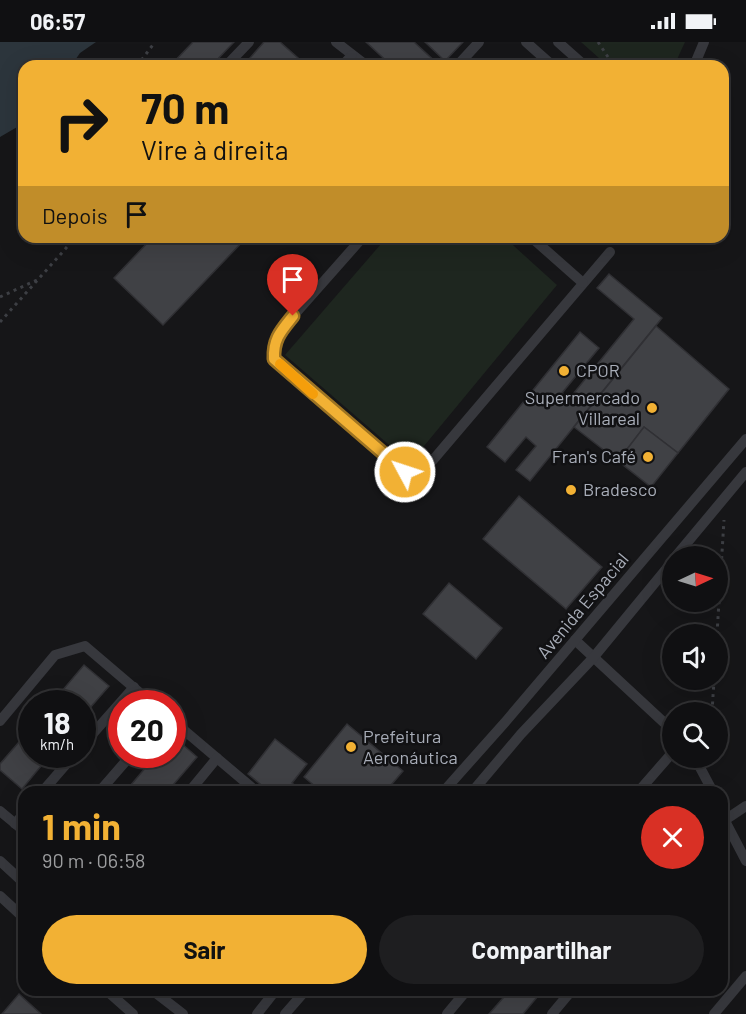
<!DOCTYPE html>
<html lang="pt">
<head>
<meta charset="utf-8">
<style>
  :root { --surface:#101012; --page:#1e1e20; --text:#f1f3f6; --muted:#9c9d9f; --line:#303032; --accent:#f2b134 }
  body { margin:0; font-family:Barlow,sans-serif; background:var(--page); color:var(--text); height:100vh; display:flex; flex-direction:column; font-size:22px; white-space:nowrap }
  * { box-sizing:border-box; margin:0 }
  p { font-size:20px; color:var(--muted) }
  .icon { flex:none; width:33px; height:33px; fill:none; stroke:currentColor; stroke-width:2; stroke-linecap:round; stroke-linejoin:round }
  .map { position:relative; flex:1; overflow:hidden }
  .details { position:absolute; left:18px; top:744px; width:710px; height:210px; display:flex; flex-direction:column; background:var(--surface); border-radius:18px; box-shadow:0 6px 24px #0002,0 0 0 2px var(--line) }
  .details>* { flex:none }
  .top-card { position:absolute; left:18px; top:18px; width:711px; height:183px; border-radius:18px; box-shadow:0 6px 24px #0002,0 0 0 2px var(--line); background:#f2b134; color:#111; overflow:hidden }
  .needle { width:39px; rotate:86deg }
  .buttons { position:absolute; left:662px; top:504px; display:grid; gap:12px }
  .buttons a { display:grid; place-items:center; width:66px; height:66px; border-radius:50%; background:var(--surface); box-shadow:0 6px 24px #0002,0 0 0 2px var(--line); font-size:30px }
  .speed { position:absolute; left:18px; top:648px; display:flex; gap:12px; font-size:30px; font-weight:700; text-align:center }
  .speed>* { display:grid; place-content:center; width:78px; height:78px; border-radius:50%; background:var(--surface); box-shadow:0 6px 24px #0002,0 0 0 2px var(--line); line-height:1 }
  .speed small { font-size:15px; font-weight:400 }
  .speed .limit { border:9px solid #d22; background:#fff; color:#111 }
  .pin { position:absolute; display:grid; place-items:center; width:51px; height:51px; color:#fff; margin:-62px -26px; border-radius:50% 50% 50% 0; rotate:-45deg; box-shadow:0 0 6px #0007 }
  .pin .icon { rotate:45deg }
  .me { position:absolute; width:66px; margin:-33px; rotate:310deg; stroke-linejoin:round; filter:drop-shadow(0 0 4px #0008) }
  .turn { display:flex; align-items:center; gap:21px; height:126px; padding:0 24px; font-size:27px }
  .turn .icon { width:78px; height:78px; stroke-width:2.5 }
  .turn b { display:block; font-size:42px; line-height:51px }
  .then { display:flex; align-items:center; height:57px; padding:0 24px; background:#0003; gap:12px; font-size:22px }
  .round { display:grid; place-items:center; flex:none; width:63px; height:63px; border-radius:32px; background:var(--page) }
  .overview { display:flex; align-items:center; justify-content:space-between; height:102px; padding:0 24px }
  h1 { font-size:36px; font-weight:700; line-height:45px; color:var(--accent) }
  .cta { display:flex; gap:12px; margin-top:auto; padding:12px 24px }
  .cta a { flex:1; height:69px; border-radius:36px; background:var(--accent); color:#111; font-size:24px; font-weight:700; line-height:69px; text-align:center }
  .cta a+a { background:var(--page); color:var(--text) }
  .status { display:flex; justify-content:space-between; align-items:center; height:42px; padding:0 30px; background:var(--surface); direction:ltr }
  .status svg { height:16px; fill:currentColor }
  .map>svg:first-child { display:block }
  .green { fill:#1e261f }
  .water { fill:#2c353c }
  .building { fill:#404145; stroke:#303034; stroke-width:1.5 }
  .lines { fill:none; stroke-linecap:round; stroke-linejoin:round }
  .path { stroke:#3d3f44; stroke-width:3; stroke-dasharray:3 4.5; stroke-linecap:butt }
  .service { stroke:#37383d; stroke-width:10 }
  .route-casing { stroke:#9d7322; stroke-width:15 }
  .route { stroke:#f2b134; stroke-width:10 }
  .slow { stroke:#f59e0b; stroke-width:10 }
  .poi-dot { fill:#f2b134; stroke:#111113; stroke-width:2 }
  .labels { text-anchor:middle; stroke-width:5; stroke-linejoin:round; paint-order:stroke }
  .poi-label { font-size:18px; fill:#a8adb8; stroke:#111113; text-anchor:start }
  .street-label { font-size:18px; fill:#a8adb8; stroke:#111113 }
</style>
</head>
<body>
<div class="status"><b>06:57</b><svg viewBox="0 0 49 12"><path d="M0 12V9h3v3zM5 12V6h3v6zM10 12V3h3v9zM15 12V0h3v12zM26 1h20v11H26zM47 4h2v5h-2z"/></svg></div>
<div class="map">
<svg width="746" height="972" viewBox="0 0 746 972">
  <rect width="100%" height="100%" fill="#161618"/>
  <g class="green">
    <polygon points="581,0 685,0 674,24 608,24"/>
    <polygon points="387,195 504,195 557,243 410,421 285,313"/>
  </g>
  <polygon class="water" points="0,0 96,0 80,11 71,24 24,24 24,81 0,95"/>
  <g class="building">
    <polygon points="193,0 234,0 211,24 170,24"/>
    <polygon points="264,0 280,0 307,24 243,24"/>
    <polygon points="366,0 414,0 440,24 392,24"/>
    <polygon points="425,0 463,0 445,19"/>
    <polygon points="153,195 247,195 163,283 114,236"/>
    <polygon points="609,232 662,276 530,439 516,428 536,404 526,395 505,420 487,405 580,290 599,306 562,351 569,357 634,277 597,246"/>
    <polygon points="656,284 729,347 678,411 644,385 618,419 574,385"/>
    <polygon points="644,385 678,411 651,445 618,419"/>
    <polygon points="519,454 602,525 566,567 483,497"/>
    <polygon points="449,541 502,586 476,617 423,572"/>
    <polygon points="84,623 109,644 82,675 82,662 51,662"/>
    <polygon points="347,682 403,729 385,750 322,750 304,735"/>
    <polygon points="32,685 32,712 51,712 22,747 0,728 0,722"/>
    <polygon points="173,694 197,715 167,750 125,750 157,712 172,712"/>
    <polygon points="275,697 307,722 292,741 303,750 270,750 248,732"/>
    <polygon points="510,948 543,948 523,972 489,972"/>
    <polygon points="19,952 41,972 2,972"/>
  </g>
  <g class="lines">
    <g class="path">
      <polyline points="598,0 614,24"/>
      <polyline points="137,24 155,0"/>
      <polyline points="0,255 37,238"/>
      <polyline points="0,280 76,195"/>
      <polyline points="717,592 724,478"/>
      <polyline points="712,670 714,638"/>
      <polyline points="218,948 236,948"/>
    </g>
    <g class="service">
      <polyline points="336,0 367,24"/>
      <polyline points="526,0 553,24"/>
      <polyline points="558,0 585,24"/>
      <polyline points="226,24 249,0"/>
      <polyline points="342,24 352,13"/>
      <polyline points="457,24 479,0"/>
      <polyline points="694,24 704,0"/>
      <polyline points="363,195 279,290 273,303 274,317 405,430 417,430 433,418 610,210"/>
      <polyline points="531,195 583,241"/>
      <polyline points="676,514 746,430"/>
      <polyline points="575,598 672,688"/>
      <polyline points="172,678 257,750"/>
      <polyline points="0,679 55,613 85,604 153,662"/>
      <polyline points="82,704 134,645"/>
      <polyline points="695,716 713,750"/>
      <polyline points="42,750 75,712"/>
      <polyline points="99,750 132,712"/>
      <polyline points="189,750 217,716"/>
      <polyline points="443,750 507,678 746,397"/>
      <polyline points="472,750 521,692 593,616 672,520"/>
      <polyline points="638,750 672,711"/>
      <polyline points="0,769 24,789"/>
      <polyline points="722,773 746,819"/>
      <polyline points="722,780 746,764"/>
      <polyline points="15,782 24,771"/>
      <polyline points="0,819 24,841"/>
      <polyline points="0,854 24,876"/>
      <polyline points="106,948 133,972"/>
      <polyline points="152,948 183,972"/>
      <polyline points="257,972 276,948"/>
      <polyline points="285,972 306,948"/>
      <polyline points="447,972 467,948"/>
      <polyline points="552,972 572,948"/>
      <polyline points="714,972 746,934"/>
    </g>
  </g>
  <g class="lines">
    <g class="route-casing">
      <path id="route" d="M293 274C281 289 273 297 274 317L405 430"/>
    </g>
    <use href="#route" class="route"/>
    <polyline class="slow" points="280,322 313,352"/>
  </g>
  <g class="poi-dot">
    <circle cx="564" cy="329" r="6"/>
    <circle cx="652" cy="366" r="6"/>
    <circle cx="648" cy="415" r="6"/>
    <circle cx="571" cy="448" r="6"/>
    <circle cx="351" cy="705" r="6"/>
  </g>
  <g class="labels">
    <g class="poi-label">
      <text x="576" y="335">CPOR</text>
      <text x="640" y="362" text-anchor="end">Supermercado<tspan x="640" dy="21">Villareal</tspan></text>
      <text x="636" y="421" text-anchor="end">Fran's Café</text>
      <text x="583" y="454">Bradesco</text>
      <text x="363" y="701">Prefeitura<tspan x="363" dy="21">Aeronáutica</tspan></text>
    </g>
    <g class="street-label">
      <text transform="translate(583 564) rotate(-50)" y="6">Avenida Espacial</text>
    </g>
  </g>
</svg>
<div class="buttons">
<a><svg class="needle" viewBox="-14 -14 28 28"><path d="M0-13l5 13h-10z" fill="#e53935"/><path d="M0 13l5-13h-10z" fill="#9c9d9f"/></svg></a>
<a><svg class="icon" aria-label="sound" viewBox="0 0 24 24"><path d="M4 9h4l5-4v14l-5-4H4zM17 9q2 3 0 6"/></svg></a>
<a><svg class="icon" aria-label="search" viewBox="0 0 24 24"><circle cx="10" cy="10" r="6"/><path d="M15 15l6 6"/></svg></a>
</div>
<div class="speed"><div>18<small>km/h</small></div><div class="limit">20</div></div>
<div class="pin" style="left:293px;top:274px;background:#d93025"><svg class="icon" aria-label="arrive" viewBox="0 0 24 24"><path d="M6 21V4h12l-3 4 3 4H6"/></svg></div>
<svg class="me" style="left:405px;top:430px" viewBox="-20 -20 40 40"><circle r="17" fill="#f2b134" stroke="#fff" stroke-width="3"/><path d="M0-11L8 9 0 5-8 9z" fill="#fff"/></svg>
<div class="top-card">
<div class="turn"><svg class="icon" aria-label="right" viewBox="0 0 24 24"><path d="M7 20v-9h11M14 6l5 5-5 5"/></svg><div><b>70 m</b>Vire à direita</div></div>
<div class="then">Depois<svg class="icon" aria-label="arrive" viewBox="0 0 24 24"><path d="M6 21V4h12l-3 4 3 4H6"/></svg></div>
</div>
<section class="details">
<div class="overview"><div><h1>1 min</h1><p>90 m · 06:58</p></div><a class="round" style="background:#d93025;color:#fff"><svg class="icon" aria-label="close" viewBox="0 0 24 24"><path d="M6 6l12 12M18 6L6 18"/></svg></a></div>
<div class="cta"><a>Sair</a><a>Compartilhar</a></div>
</section>
</div>
</body>
</html>
